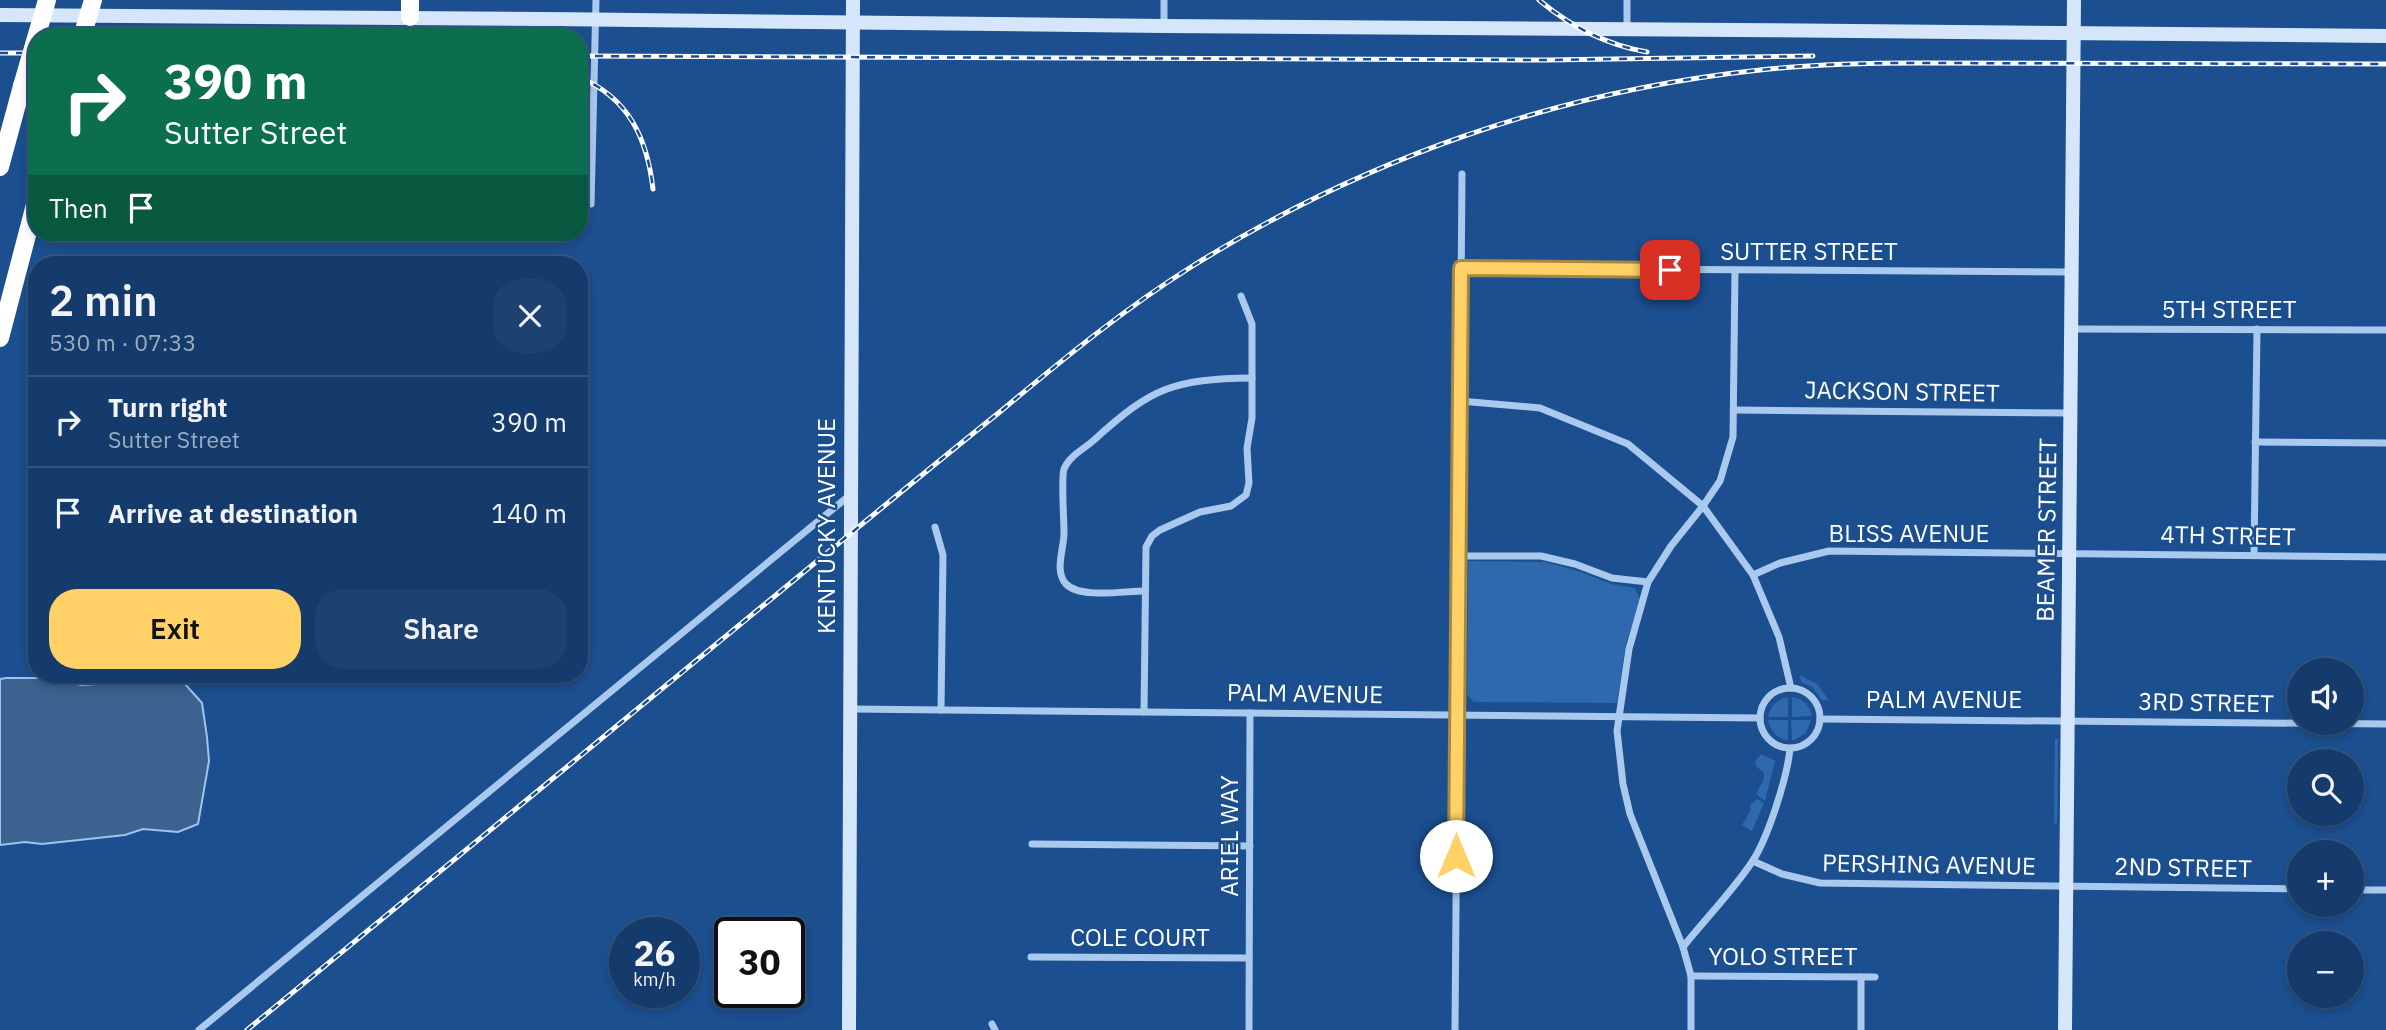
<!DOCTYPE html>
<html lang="en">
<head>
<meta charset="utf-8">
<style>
  :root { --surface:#143b6b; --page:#1d4271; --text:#f1f3f6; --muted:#9dadc1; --line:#33557e; --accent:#ffd166 }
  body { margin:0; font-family:"IBM Plex Sans",sans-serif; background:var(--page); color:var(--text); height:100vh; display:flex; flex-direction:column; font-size:26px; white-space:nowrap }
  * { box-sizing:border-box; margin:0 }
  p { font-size:23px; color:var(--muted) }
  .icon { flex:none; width:38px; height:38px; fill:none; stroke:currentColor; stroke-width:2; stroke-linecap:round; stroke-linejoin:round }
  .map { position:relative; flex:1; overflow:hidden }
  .sheet { position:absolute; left:28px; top:256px; width:560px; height:427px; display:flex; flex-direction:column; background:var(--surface); border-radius:28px; box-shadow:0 4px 10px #0003,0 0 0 2px var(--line) }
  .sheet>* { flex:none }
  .hud { position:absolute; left:28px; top:28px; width:560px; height:214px; border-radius:28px; box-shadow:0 4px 10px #0003,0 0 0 2px var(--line); background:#0b6e4f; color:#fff; overflow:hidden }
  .controls { position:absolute; left:2287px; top:658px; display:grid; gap:14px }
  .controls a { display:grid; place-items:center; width:77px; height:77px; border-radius:50%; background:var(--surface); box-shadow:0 4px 10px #0003,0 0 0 2px var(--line); font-size:35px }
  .speed { position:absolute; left:609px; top:917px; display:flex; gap:14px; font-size:35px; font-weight:700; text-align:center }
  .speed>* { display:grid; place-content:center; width:91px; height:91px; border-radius:50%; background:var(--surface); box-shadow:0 4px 10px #0003,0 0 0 2px var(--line); line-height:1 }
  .speed small { font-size:18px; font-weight:400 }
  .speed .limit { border:4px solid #111; border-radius:10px; background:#fff; color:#111 }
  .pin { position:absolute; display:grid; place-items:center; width:60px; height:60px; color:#fff; margin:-30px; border-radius:14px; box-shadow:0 4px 10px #0006 }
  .me { position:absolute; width:77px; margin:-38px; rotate:0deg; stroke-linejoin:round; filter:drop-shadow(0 0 5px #0008) }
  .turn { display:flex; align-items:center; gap:24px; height:147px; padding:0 21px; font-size:32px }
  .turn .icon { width:91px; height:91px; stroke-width:2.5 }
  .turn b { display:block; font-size:49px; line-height:60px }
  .then { display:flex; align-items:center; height:66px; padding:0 21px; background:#0003; gap:14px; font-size:26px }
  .round { display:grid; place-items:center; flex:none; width:74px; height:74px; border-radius:28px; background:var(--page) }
  .headline { display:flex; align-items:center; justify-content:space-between; height:119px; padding:0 21px }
  h1 { font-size:42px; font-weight:600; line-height:52px }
  .button { display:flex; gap:14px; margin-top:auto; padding:14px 21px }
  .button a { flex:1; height:80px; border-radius:28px; background:var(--accent); color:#111; font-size:28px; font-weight:600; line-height:80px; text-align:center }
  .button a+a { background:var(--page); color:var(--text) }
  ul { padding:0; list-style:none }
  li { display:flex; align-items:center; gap:21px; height:91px; padding:0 21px; border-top:2px solid var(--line) }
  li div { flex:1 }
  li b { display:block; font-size:26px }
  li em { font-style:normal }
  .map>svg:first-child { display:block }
  .green { fill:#2e69ad }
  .water { fill:#3c6290; stroke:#9cc4f0; stroke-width:2 }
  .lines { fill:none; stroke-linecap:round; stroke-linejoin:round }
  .street { stroke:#a9c9ee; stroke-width:7 }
  .secondary { stroke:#d6e6fa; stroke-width:14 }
  .highway { stroke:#fff; stroke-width:18 }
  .rail-casing { stroke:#fff; stroke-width:5 }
  .rail { stroke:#1b4f8f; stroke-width:2.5; stroke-dasharray:8; stroke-linecap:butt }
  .highway-bridge { stroke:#fff; stroke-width:18 }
  .route-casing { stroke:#a68842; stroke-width:18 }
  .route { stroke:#ffd166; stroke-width:12 }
  .labels { text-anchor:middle; stroke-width:5; stroke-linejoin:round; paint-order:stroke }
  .street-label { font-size:24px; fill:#fff; stroke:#1b4f8f }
</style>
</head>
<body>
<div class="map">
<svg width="2386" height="1030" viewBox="0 0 2386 1030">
  <rect width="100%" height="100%" fill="#1b4f8f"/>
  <g class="green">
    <polygon points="1468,561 1546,562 1581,572 1611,584 1635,588 1640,600 1626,643 1617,703 1474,702 1467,695"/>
    <polygon points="1800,675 1817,684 1829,700 1822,700 1812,687 1801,682"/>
    <path d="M1788 697V717H1768C1770 706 1777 699 1788 697Z"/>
    <path d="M1792 697C1803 699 1810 705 1812 716L1792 717Z"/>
    <path d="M1768 720H1788V740C1777 739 1770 731 1768 720Z"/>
    <polygon points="1791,720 1811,720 1806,733 1794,740 1792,740"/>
    <polygon points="2055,739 2058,739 2057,823 2054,824"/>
    <polygon points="1761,754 1775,761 1765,801 1756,794 1764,779 1764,773 1756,766 1755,761"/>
    <polygon points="1757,799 1764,803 1752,831 1742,825 1751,810 1750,805"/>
  </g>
  <polygon class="water" points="6,678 43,678 82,685 110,683 185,684 202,703 207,737 209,761 198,824 178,832 143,829 125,835 42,844 25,842 0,845 0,679"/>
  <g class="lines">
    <g class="street">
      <polyline points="1164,0 1164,26"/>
      <polyline points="1627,29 1627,0"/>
      <polyline points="591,204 596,0"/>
      <polyline points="1461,268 2071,272"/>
      <polyline points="2071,329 2386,330"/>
      <polyline points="1460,401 1540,408 1628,444 1703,506 1753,575 1779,637 1791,688"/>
      <polyline points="1734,410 2070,413"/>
      <polyline points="2255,442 2386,443"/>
      <polyline points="935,527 943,555 941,710"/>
      <polyline points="2254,555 2257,329"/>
      <polyline points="1458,556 1541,556 1575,564 1612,578 1648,582"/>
      <polyline points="1753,575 1780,563 1829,551 2386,557"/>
      <path d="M1144 591C1125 591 1080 599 1066 584 1054 571 1064 549 1064 533 1064 520 1061 478 1064 469 1069 456 1084 449 1094 440 1152 387 1174 379 1252 378"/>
      <circle cx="1790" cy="718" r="30"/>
      <polyline points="851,709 1760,718"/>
      <polyline points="1144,712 1146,547 1152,536 1160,530 1200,512 1231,506 1246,495 1249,483 1247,448 1252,418 1252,324 1241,296"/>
      <polyline points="1820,719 2386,724"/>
      <polyline points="1032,844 1250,846"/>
      <polyline points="1753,861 1782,874 1820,883 2300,889"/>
      <polyline points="2352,890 2386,890"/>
      <polyline points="1683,947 1630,814 1623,784 1617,731 1629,649 1648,582 1671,546 1703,506 1720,481 1733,437 1735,271"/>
      <polyline points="1031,957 1249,958"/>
      <polyline points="1691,976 1875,977"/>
      <polyline points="992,1024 995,1030"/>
      <polyline points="199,1030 850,495"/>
      <polyline points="1249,1030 1250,713"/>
      <polyline points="1455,1030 1462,174"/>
      <path d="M1691 1030V976L1683 947C1705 919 1732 892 1752 862 1768 838 1787 778 1790 749"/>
      <polyline points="1861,1030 1861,977"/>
    </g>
    <g class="secondary">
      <path d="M0 15C388 16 775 22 1163 26 1571 31 1978 29 2386 36"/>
      <polyline points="849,1030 853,0"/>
      <polyline points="2065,1030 2074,0"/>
    </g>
    <g class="highway">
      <polyline points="410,0 410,17"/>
      <polyline points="0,167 22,86"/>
      <polyline points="0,338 37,197"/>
    </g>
    <g class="rail-casing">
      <g id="rail">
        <path d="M1539 0C1570 26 1607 45 1647 52"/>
        <polyline points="0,53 37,53"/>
        <polyline points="579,56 1547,60 1813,56"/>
        <path d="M579 77C629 98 647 138 653 189"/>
        <path d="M247 1030C429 880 611 731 793 581 862 524 931 467 1001 411 1062 360 1124 309 1191 267 1363 159 1559 91 1760 70 1813 64 1866 63 1919 63L2386 64"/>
      </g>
    </g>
    <use href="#rail" class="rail"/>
    <g class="highway-bridge">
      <polyline points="82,37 93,0"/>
      <polyline points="22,86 47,0"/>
    </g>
  </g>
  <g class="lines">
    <g class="route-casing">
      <polyline id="route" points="1456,856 1461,268 1670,270"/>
    </g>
    <use href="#route" class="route"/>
  </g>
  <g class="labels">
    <g class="street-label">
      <text x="1809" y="260">SUTTER STREET</text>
      <text x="2229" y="318">5TH STREET</text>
      <text transform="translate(1902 392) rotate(1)" y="8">JACKSON STREET</text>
      <text transform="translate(827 526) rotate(-90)" y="8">KENTUCKY AVENUE</text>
      <text transform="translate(2047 530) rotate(-89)" y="8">BEAMER STREET</text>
      <text x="1909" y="542">BLISS AVENUE</text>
      <text transform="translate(2228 536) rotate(1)" y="8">4TH STREET</text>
      <text transform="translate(1305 694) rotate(1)" y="8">PALM AVENUE</text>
      <text x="1944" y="708">PALM AVENUE</text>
      <text transform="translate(2206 703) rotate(1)" y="8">3RD STREET</text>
      <text transform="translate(1230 836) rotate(-90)" y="8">ARIEL WAY</text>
      <text transform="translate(1929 865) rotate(1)" y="8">PERSHING AVENUE</text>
      <text transform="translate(2183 868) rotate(1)" y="8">2ND STREET</text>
      <text x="1140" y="946">COLE COURT</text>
      <text x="1783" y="965">YOLO STREET</text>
    </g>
  </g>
</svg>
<div class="controls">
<a><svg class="icon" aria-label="sound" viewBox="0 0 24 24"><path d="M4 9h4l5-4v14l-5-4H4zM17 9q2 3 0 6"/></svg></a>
<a><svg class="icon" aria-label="search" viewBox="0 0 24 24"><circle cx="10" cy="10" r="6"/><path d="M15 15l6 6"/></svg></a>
<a>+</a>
<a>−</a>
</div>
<div class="speed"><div>26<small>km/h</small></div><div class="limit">30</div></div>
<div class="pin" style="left:1670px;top:270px;background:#d93025"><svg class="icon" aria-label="arrive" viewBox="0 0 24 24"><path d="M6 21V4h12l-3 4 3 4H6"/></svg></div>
<svg class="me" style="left:1456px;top:856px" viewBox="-20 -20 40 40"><circle r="19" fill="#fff"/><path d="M0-13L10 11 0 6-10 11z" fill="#ffd166"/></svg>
<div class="hud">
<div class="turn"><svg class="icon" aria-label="right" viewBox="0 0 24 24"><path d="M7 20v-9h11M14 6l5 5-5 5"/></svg><div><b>390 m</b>Sutter Street</div></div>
<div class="then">Then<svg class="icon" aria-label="arrive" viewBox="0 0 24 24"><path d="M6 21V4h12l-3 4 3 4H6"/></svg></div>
</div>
<section class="sheet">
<div class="headline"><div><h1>2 min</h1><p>530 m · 07:33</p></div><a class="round"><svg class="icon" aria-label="close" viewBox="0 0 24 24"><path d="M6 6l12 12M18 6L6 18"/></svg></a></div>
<ul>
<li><svg class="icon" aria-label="right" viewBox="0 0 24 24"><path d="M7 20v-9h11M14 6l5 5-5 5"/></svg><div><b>Turn right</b><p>Sutter Street</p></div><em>390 m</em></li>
<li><svg class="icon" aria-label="arrive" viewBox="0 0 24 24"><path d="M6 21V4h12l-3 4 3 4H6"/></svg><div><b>Arrive at destination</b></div><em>140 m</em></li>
</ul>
<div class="button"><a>Exit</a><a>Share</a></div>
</section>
</div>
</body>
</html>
